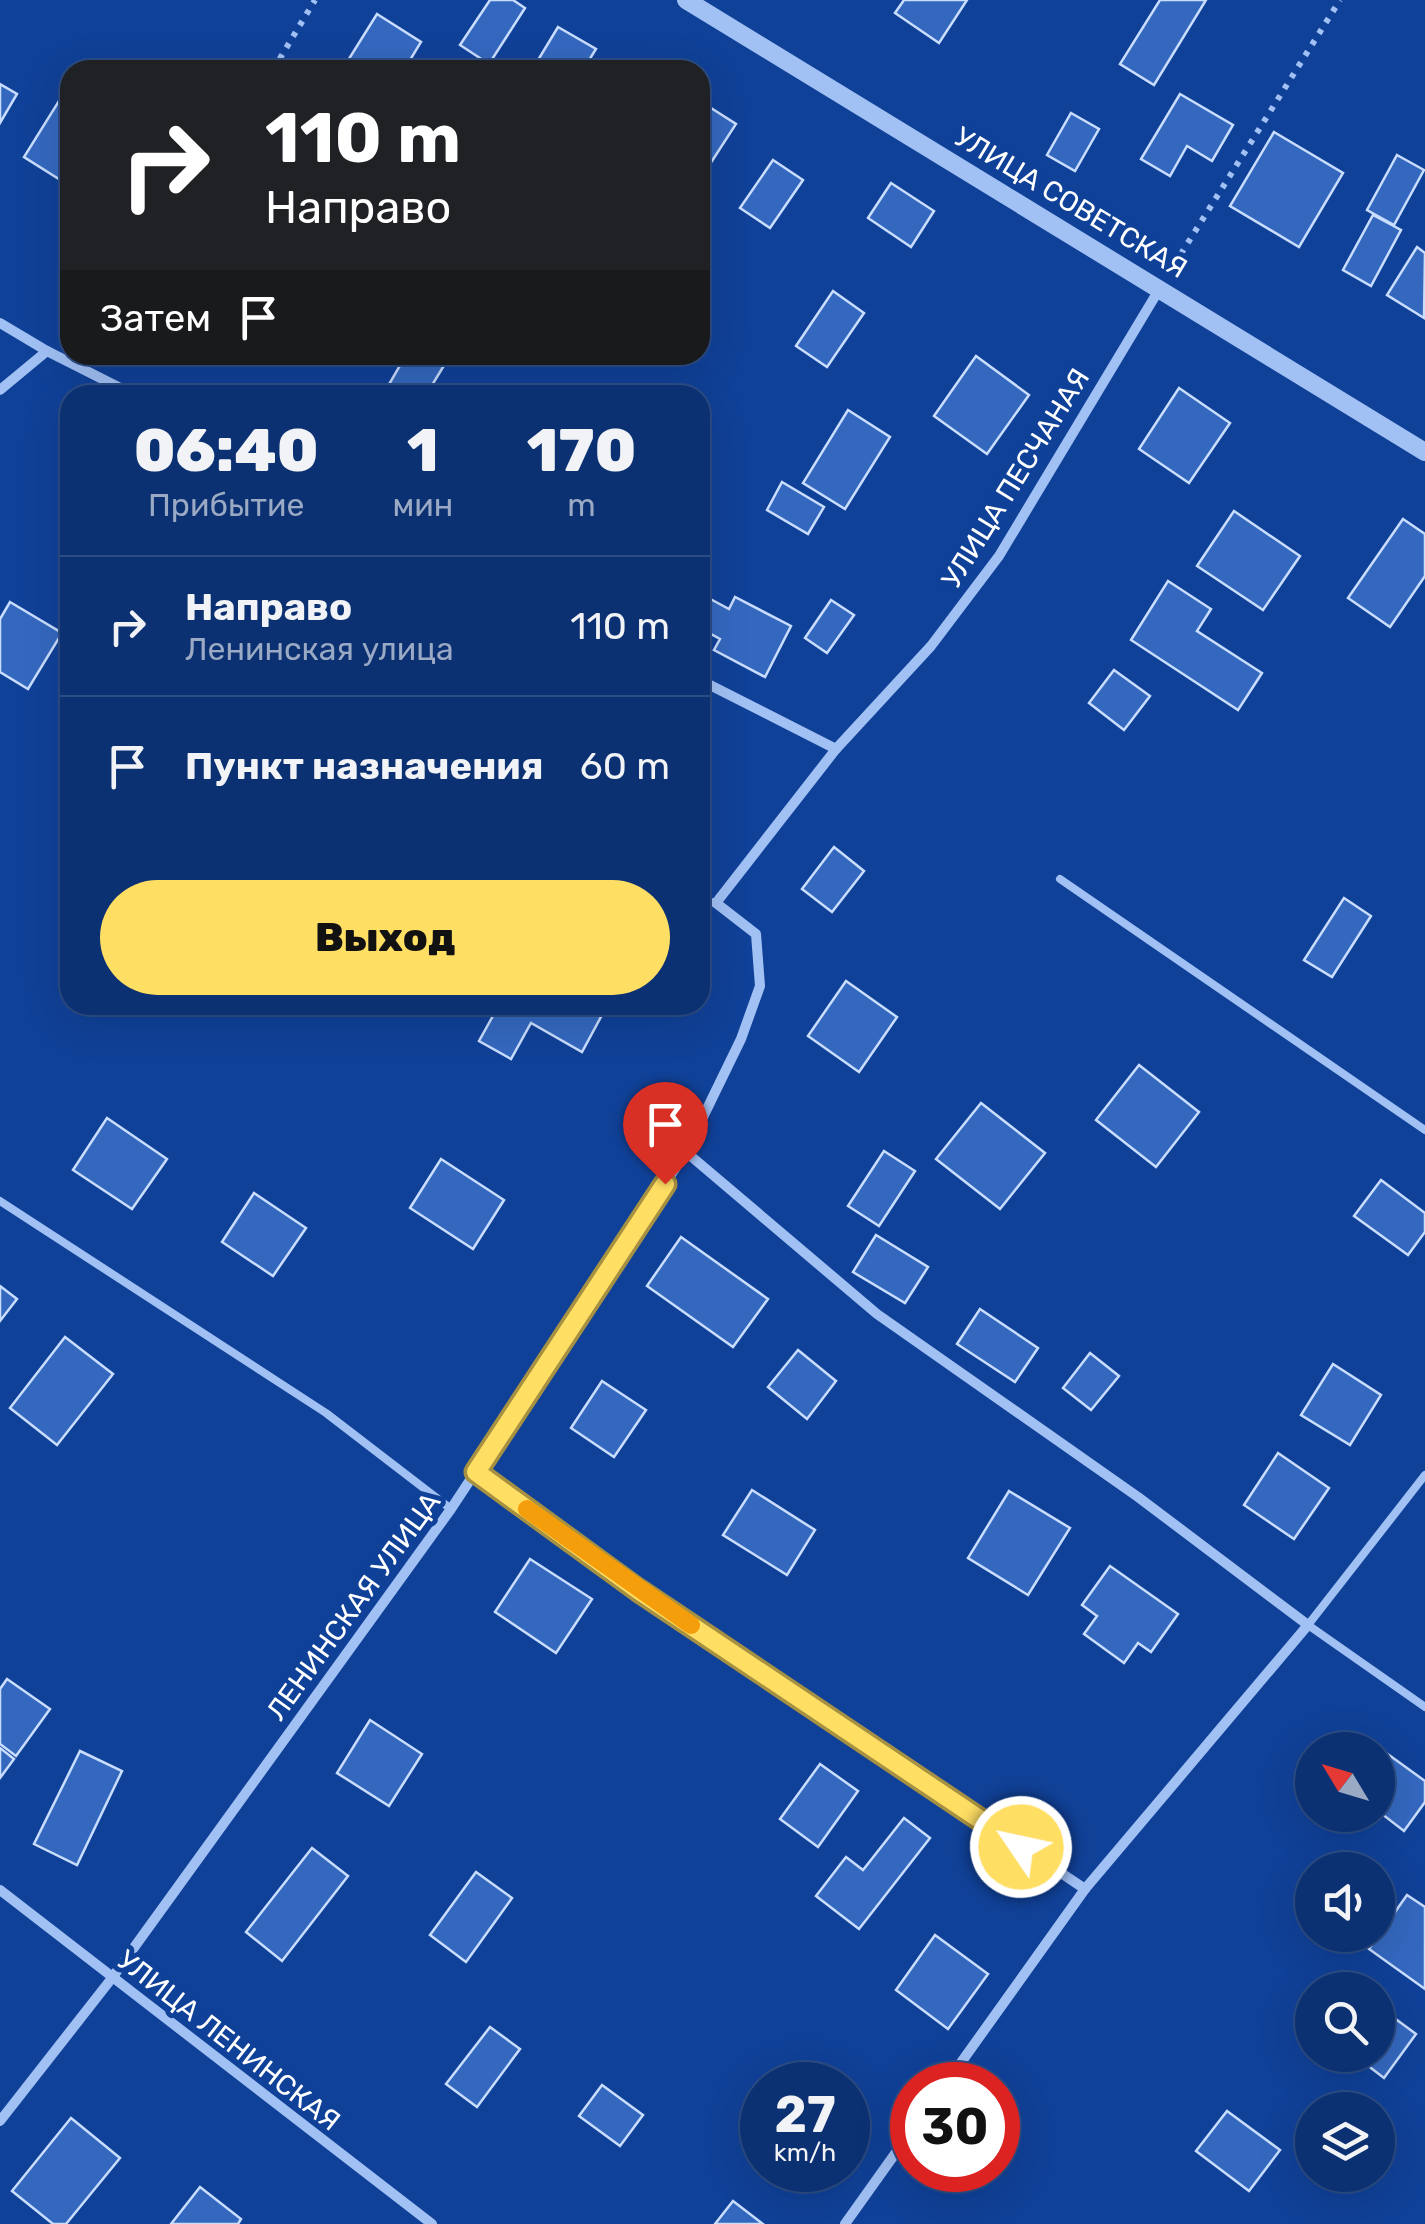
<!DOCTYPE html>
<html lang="ru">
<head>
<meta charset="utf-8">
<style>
  :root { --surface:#0c3172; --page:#153977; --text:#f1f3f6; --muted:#9aa9c4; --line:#2c4c84; --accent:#ffde64 }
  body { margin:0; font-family:Rubik,sans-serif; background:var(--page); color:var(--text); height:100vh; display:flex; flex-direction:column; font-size:38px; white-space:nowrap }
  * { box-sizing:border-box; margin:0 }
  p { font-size:32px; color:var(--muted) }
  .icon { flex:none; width:55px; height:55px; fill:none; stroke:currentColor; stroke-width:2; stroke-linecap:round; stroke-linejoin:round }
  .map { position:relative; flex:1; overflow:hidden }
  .sheet { position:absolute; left:60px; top:385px; width:650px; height:630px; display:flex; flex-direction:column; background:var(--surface); border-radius:30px; box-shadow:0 10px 40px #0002,0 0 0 2px var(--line) }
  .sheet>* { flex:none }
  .hud { position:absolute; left:60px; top:60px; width:650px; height:305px; border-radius:30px; box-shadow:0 10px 40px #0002,0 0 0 2px var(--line); background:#202124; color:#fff; overflow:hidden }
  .needle { width:65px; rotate:308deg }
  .fabs { position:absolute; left:1295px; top:1732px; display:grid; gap:20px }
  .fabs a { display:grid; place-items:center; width:100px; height:100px; border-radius:50%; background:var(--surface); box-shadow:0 10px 40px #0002,0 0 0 2px var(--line); font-size:50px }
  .speed { position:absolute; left:740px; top:2062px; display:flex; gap:20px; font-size:50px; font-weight:700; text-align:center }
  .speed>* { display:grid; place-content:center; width:130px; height:130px; border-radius:50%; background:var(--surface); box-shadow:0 10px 40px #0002,0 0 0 2px var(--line); line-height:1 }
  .speed small { font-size:25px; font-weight:400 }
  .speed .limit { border:15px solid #d22; background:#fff; color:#111 }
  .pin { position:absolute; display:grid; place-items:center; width:85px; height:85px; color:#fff; margin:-102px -42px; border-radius:50% 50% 50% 0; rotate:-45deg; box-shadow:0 0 10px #0007 }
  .pin .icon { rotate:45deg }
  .me { position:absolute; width:110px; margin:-55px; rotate:304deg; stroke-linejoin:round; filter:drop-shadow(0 0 8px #0008) }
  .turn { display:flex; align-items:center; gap:35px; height:210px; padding:0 40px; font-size:45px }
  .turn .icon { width:130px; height:130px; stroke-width:2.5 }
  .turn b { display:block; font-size:70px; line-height:85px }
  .then { display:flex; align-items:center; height:95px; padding:0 40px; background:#0003; gap:20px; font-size:38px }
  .eta { display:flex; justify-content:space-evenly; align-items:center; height:170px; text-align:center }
  .eta b { font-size:60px; font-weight:800; line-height:70px }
  .primary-button { display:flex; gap:20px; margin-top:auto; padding:20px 40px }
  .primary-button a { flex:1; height:115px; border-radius:60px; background:var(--accent); color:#111; font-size:40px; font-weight:800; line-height:115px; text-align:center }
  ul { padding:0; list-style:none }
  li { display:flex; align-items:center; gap:30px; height:140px; padding:0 40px; border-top:2px solid var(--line) }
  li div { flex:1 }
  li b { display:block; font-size:38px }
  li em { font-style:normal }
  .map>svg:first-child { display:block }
  .building { fill:#3468bf; stroke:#c9ddfe; stroke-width:2.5 }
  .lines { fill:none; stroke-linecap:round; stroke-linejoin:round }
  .path { stroke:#a1c0f4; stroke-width:6; stroke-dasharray:5 8; stroke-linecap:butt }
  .service { stroke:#a1c0f4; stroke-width:8 }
  .minor { stroke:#a1c0f4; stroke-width:10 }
  .tertiary { stroke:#a1c0f4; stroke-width:18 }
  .route-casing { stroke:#a69041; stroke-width:25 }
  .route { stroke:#ffde64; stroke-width:18 }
  .slow { stroke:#f59e0b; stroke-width:18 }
  .labels { text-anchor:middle; stroke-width:10; stroke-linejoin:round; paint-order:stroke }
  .street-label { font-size:28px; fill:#fff; stroke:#104198 }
</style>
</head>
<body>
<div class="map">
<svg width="1425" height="2224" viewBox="0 0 1425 2224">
  <rect width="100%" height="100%" fill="#104198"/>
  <g class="building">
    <polygon points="490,0 513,0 525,8 489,64 460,45"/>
    <polygon points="904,0 967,0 939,43 895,13"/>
    <polygon points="1160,0 1206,0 1154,85 1120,64"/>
    <polygon points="377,14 421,42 404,70 342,70"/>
    <polygon points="558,27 596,49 583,70 532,70"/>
    <polygon points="0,84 17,94 0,123"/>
    <polygon points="67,88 70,167 62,181 24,157"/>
    <polygon points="1180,94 1233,125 1212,161 1187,146 1170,176 1141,159"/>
    <polygon points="700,101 736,124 712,161 700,153"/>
    <polygon points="1071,113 1099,129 1075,171 1047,155"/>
    <polygon points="1274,132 1343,173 1299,247 1230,206"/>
    <polygon points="1397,155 1424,170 1394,225 1367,210"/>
    <polygon points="773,160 803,180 770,228 740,208"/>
    <polygon points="891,183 934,211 911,247 868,218"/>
    <polygon points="1373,215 1401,230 1371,286 1343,270"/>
    <polygon points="1417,247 1425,253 1424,318 1387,295"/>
    <polygon points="833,291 864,313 827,367 796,346"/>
    <polygon points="406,355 448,359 426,395 403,395 388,386"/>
    <polygon points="976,356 1029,395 987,454 934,416"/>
    <polygon points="1179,388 1230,423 1189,483 1139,449"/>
    <polygon points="848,410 890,437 845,509 803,483"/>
    <polygon points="782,482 824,507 808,534 767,510"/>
    <polygon points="1234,511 1300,556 1263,610 1197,566"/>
    <polygon points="1403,519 1425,534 1425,576 1390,627 1348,598"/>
    <polygon points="1168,581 1211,609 1197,631 1262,673 1238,710 1131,640"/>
    <polygon points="703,595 729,609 735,597 791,626 765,677 714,650 720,639 700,628"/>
    <polygon points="831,600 854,615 827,653 805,638"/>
    <polygon points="10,602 62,633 28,689 0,672 0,619"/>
    <polygon points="1114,670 1150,696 1124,730 1089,703"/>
    <polygon points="834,847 864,871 832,912 802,889"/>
    <polygon points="1344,898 1371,916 1332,977 1304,960"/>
    <polygon points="846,981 897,1017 859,1072 808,1036"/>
    <polygon points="499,1005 583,1005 602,1015 582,1052 531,1023 511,1059 479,1041"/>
    <polygon points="1139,1065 1199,1112 1156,1167 1096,1120"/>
    <polygon points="981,1103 1045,1153 1000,1209 936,1159"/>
    <polygon points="107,1118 167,1159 132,1209 73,1170"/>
    <polygon points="884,1151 915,1171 879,1226 848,1206"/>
    <polygon points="441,1159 504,1200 473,1249 410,1208"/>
    <polygon points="1381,1180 1425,1213 1425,1232 1408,1255 1354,1216"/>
    <polygon points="254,1193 306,1228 273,1276 222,1242"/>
    <polygon points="876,1235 928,1267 905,1303 853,1272"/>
    <polygon points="681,1237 768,1299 733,1347 647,1286"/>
    <polygon points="0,1286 17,1299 0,1321"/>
    <polygon points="980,1309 1038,1348 1015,1382 957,1344"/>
    <polygon points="65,1337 113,1374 57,1445 10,1408"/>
    <polygon points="798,1350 836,1381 807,1419 768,1387"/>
    <polygon points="1090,1353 1119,1376 1091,1410 1063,1388"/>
    <polygon points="1333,1364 1381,1395 1350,1445 1301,1415"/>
    <polygon points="602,1381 646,1410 614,1457 571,1428"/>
    <polygon points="1278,1453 1329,1488 1294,1539 1244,1505"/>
    <polygon points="752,1490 815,1530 787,1575 723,1535"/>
    <polygon points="1009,1491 1070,1528 1028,1595 968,1558"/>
    <polygon points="530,1559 592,1599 556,1653 495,1612"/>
    <polygon points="1110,1566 1178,1614 1151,1652 1138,1643 1124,1663 1084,1634 1097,1616 1082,1605"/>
    <polygon points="7,1679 50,1709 16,1756 0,1744 0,1689"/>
    <polygon points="370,1720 422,1754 389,1806 337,1773"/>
    <polygon points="1371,1742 1425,1781 1425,1802 1404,1831 1378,1811 1378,1750 1365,1750"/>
    <polygon points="0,1748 14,1759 0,1778"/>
    <polygon points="80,1751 122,1771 77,1865 34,1844"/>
    <polygon points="820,1764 858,1791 818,1847 780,1819"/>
    <polygon points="904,1818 930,1838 859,1929 816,1896 846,1857 863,1870"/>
    <polygon points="312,1848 348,1876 282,1961 246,1932"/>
    <polygon points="476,1872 512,1898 466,1962 430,1935"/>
    <polygon points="1407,1895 1425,1907 1425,1989 1369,1949"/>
    <polygon points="935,1935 988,1974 948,2029 896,1990"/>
    <polygon points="1378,2006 1416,2034 1384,2078 1354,2055 1378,2055"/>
    <polygon points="490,2027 520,2049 477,2107 446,2084"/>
    <polygon points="602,2085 643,2115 620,2146 579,2116"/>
    <polygon points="1227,2111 1280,2150 1249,2191 1196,2151"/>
    <polygon points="71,2118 120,2158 66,2224 53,2224 12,2191"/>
    <polygon points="200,2187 241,2219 238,2224 171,2224"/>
    <polygon points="733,2201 763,2224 715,2224"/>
  </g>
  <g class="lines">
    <g class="path">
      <polyline points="273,70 315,0"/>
      <polyline points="1174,265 1340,0"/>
    </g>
    <g class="service">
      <polyline points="1060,879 1425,1130"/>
      <polyline points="700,900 716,903"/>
      <polyline points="0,1201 326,1413 451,1509"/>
      <polyline points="1425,1475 1308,1625 1425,1707"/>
    </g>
    <g class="minor">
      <polyline points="0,323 47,351"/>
      <polyline points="0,390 47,351 134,395"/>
      <polyline points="700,680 836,749 931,646 999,556 1160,288"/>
      <polyline points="686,1152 877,1314 1138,1497 1308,1625 1085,1889"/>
      <polyline points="475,1471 638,1589 1085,1889 945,2085"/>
      <polyline points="0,1890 432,2224"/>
      <polyline points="0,2121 112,1978 451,1509 686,1152 741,1039 760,986 756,934 716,903 836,749"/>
      <polyline points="845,2224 912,2130"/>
    </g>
    <polyline class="tertiary" points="686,0 1425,452"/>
  </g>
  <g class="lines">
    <g class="route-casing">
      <polyline id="route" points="665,1184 476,1472 638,1590 1021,1847"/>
    </g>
    <use href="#route" class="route"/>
    <polyline class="slow" points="527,1509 691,1625"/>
  </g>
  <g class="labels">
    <g class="street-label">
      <text transform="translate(1071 202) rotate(31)" y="10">УЛИЦА СОВЕТСКАЯ</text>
      <text transform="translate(1015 478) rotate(-58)" y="10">УЛИЦА ПЕСЧАНАЯ</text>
      <text transform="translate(353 1606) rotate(-54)" y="10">ЛЕНИНСКАЯ УЛИЦА</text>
      <text transform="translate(229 2040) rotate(38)" y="10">УЛИЦА ЛЕНИНСКАЯ</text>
    </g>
  </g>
</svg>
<div class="fabs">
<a><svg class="needle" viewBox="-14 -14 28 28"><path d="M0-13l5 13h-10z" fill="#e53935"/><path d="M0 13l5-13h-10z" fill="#9aa9c4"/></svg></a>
<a><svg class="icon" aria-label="sound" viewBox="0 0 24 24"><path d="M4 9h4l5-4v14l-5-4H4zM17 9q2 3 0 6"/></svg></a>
<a><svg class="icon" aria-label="search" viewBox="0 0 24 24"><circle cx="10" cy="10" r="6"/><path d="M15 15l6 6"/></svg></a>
<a><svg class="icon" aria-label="layers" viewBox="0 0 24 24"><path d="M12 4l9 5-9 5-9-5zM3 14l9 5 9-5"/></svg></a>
</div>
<div class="speed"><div>27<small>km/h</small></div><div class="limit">30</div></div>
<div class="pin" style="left:665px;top:1184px;background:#d93025"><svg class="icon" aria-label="arrive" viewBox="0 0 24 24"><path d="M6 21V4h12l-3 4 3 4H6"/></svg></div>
<svg class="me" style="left:1021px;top:1847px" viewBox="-20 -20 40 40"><circle r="17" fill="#ffde64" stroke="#fff" stroke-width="3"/><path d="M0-11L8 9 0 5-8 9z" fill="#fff"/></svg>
<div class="hud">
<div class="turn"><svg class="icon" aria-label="right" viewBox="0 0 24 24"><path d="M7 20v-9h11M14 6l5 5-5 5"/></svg><div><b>110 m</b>Направо</div></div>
<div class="then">Затем<svg class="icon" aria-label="arrive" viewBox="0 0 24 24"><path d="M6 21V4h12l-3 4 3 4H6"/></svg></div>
</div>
<section class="sheet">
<div class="eta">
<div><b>06:40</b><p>Прибытие</p></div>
<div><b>1</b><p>мин</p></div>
<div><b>170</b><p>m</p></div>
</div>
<ul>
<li><svg class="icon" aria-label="right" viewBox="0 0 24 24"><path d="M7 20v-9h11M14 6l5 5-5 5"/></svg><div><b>Направо</b><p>Ленинская улица</p></div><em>110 m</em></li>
<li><svg class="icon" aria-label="arrive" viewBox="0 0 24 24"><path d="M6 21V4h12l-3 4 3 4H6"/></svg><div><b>Пункт назначения</b></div><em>60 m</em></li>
</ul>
<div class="primary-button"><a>Выход</a></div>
</section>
</div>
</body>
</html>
